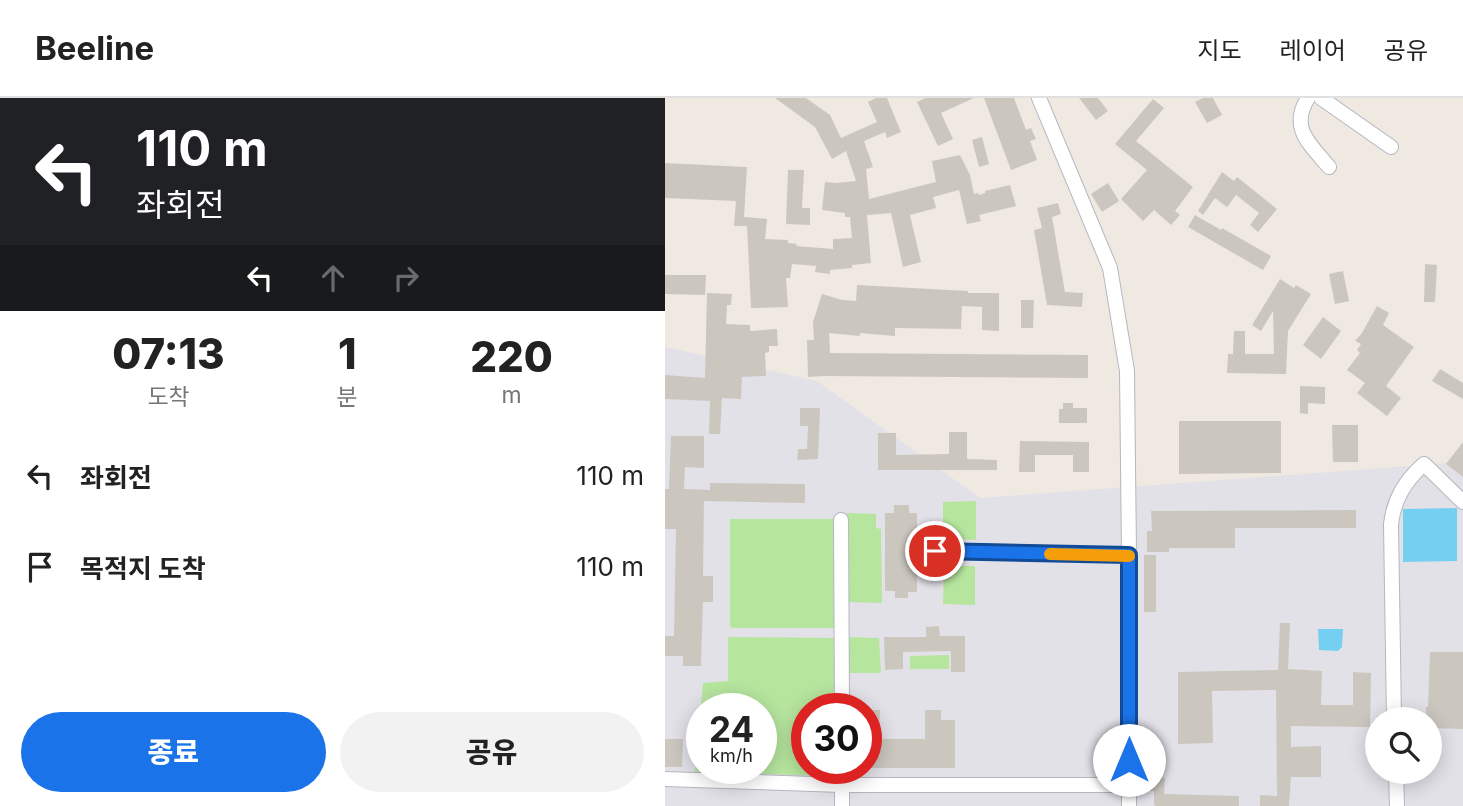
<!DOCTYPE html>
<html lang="ko">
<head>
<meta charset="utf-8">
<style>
  :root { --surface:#fff; --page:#f2f2f2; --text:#222; --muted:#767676; --line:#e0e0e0; --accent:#1a73e8 }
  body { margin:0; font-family:Inter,"Noto Sans KR",sans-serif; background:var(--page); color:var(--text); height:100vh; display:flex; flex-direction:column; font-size:26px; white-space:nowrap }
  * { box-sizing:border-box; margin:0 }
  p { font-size:23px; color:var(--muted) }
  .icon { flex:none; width:38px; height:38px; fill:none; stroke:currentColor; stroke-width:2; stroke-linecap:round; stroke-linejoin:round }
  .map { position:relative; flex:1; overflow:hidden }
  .drawer { display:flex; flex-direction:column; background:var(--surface); width:665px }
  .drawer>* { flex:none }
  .banner { background:#202124; color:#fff; overflow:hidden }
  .fabs { position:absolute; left:700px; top:609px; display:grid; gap:14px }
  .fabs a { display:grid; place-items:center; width:77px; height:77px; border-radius:50%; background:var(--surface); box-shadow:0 4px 18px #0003; font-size:35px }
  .speed { position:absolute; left:21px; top:595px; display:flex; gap:14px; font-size:35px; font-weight:700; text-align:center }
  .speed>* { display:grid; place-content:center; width:91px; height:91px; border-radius:50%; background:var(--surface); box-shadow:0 4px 18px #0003; line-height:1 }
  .speed small { font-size:18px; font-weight:400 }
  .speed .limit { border:10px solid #d22; background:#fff; color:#111 }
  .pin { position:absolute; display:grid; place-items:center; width:60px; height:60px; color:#fff; margin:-30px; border:4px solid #fff; border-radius:50%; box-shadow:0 2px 7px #0007 }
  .me { position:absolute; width:77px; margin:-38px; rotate:0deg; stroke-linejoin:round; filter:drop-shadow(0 0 5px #0008) }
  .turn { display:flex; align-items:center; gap:24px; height:147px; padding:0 21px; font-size:32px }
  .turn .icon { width:91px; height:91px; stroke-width:2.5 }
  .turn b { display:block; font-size:49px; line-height:60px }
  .lanes { display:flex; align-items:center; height:66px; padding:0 21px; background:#0003; justify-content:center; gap:35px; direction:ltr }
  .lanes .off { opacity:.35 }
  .eta { display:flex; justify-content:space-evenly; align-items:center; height:119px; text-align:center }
  .eta b { font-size:42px; font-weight:800; line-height:49px }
  .action { display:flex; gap:14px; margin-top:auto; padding:14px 21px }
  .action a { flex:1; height:80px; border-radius:42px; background:var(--accent); color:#fff; font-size:28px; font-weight:800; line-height:80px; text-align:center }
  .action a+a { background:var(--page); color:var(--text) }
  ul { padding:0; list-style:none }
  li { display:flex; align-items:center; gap:21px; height:91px; padding:0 21px }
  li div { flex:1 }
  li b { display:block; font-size:26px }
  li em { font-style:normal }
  header { display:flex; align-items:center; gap:42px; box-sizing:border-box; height:98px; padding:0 35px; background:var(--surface); border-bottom:2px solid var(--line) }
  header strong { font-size:33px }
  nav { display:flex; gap:38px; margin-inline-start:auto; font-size:24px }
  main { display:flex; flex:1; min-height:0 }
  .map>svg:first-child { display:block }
  .industrial { fill:#e3e1e8; fill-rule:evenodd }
  .green { fill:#b6e59e; fill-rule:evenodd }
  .water { fill:#75cff0 }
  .building { fill:#cbc7bf }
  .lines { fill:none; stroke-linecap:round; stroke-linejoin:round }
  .street-casing { stroke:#b4b7c1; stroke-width:16 }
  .street { stroke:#fff; stroke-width:14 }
  .route-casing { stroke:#114b97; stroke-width:18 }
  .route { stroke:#1a73e8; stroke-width:12 }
  .slow { stroke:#f59e0b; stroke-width:12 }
</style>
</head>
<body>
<header>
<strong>Beeline</strong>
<nav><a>지도</a><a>레이어</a><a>공유</a></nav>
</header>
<main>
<section class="drawer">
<div class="banner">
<div class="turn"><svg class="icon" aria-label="left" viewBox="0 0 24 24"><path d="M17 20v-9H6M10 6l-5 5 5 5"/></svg><div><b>110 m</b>좌회전</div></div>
<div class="lanes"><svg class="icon" aria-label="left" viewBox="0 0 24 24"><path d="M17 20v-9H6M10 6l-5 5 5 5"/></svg><svg class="icon off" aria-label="ahead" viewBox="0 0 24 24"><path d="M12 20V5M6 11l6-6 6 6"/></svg><svg class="icon off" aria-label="right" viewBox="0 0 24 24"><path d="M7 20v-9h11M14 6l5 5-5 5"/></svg></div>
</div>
<div class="eta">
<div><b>07:13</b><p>도착</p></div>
<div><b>1</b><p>분</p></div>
<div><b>220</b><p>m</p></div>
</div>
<ul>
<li><svg class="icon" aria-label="left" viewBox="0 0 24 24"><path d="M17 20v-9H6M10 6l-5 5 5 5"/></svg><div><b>좌회전</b></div><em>110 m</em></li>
<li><svg class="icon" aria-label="arrive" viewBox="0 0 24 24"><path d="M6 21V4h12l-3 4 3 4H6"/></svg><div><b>목적지 도착</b></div><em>110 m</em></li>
</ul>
<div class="action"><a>종료</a><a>공유</a></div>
</section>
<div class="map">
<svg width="798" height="708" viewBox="0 0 798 708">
  <rect width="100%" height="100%" fill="#efe9e1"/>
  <path class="industrial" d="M0 249 152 283 315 400 798 364V708H0ZM37 611H96V670H37ZM142 611H201V670H142ZM712 621H765V674H712Z"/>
  <g class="green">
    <polygon points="311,403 311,442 278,441 278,404"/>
    <polygon points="182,415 211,416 211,430 216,431 217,505 180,504"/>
    <polygon points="65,421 171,421 172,530 67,530 65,528"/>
    <polygon points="279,468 310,468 310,507 278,506"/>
    <path d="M63 539 171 540V611H142V670H171V678L30 674 38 585 63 583ZM37 611H96V670H37Z"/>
    <polygon points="180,539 214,540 216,575 180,575"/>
    <polygon points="284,557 284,571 245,571 245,558"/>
  </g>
  <g class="water">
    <polygon points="792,410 792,463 738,464 738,411"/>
    <polygon points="653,531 678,531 677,549 673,553 654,552"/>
  </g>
  <g class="building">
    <polygon points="110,0 141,0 165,17 176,40 212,24 203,4 211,0 222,0 236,34 222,40 220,34 199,43 208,69 201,71 204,101 271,84 267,63 295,57 305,77 309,96 313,95 314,97 320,95 320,93 345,87 351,108 314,117 316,123 302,126 294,92 268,99 271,110 245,117 256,164 238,169 226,115 202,117 206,165 187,167 187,170 165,172 165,176 150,174 151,168 127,166 125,180 121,180 123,209 86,210 82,128 69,128 71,103 0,100 0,65 82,69 79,119 102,121 100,141 123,142 123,145 132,146 131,148 168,151 168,141 187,140 185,119 180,119 180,115 157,112 160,84 171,85 191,83 181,53 167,61 150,29"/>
    <polygon points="260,0 309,0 276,15 288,41 273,48 252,4"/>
    <polygon points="319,0 349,0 361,32 366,30 371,41 365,43 372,62 346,72"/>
    <polygon points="414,0 433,0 443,13 431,22"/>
    <polygon points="538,0 548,0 557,17 542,25 530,4"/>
    <polygon points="488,1 499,10 471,43 528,89 510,113 515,117 506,127 489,112 478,123 456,101 482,72 450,46"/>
    <polygon points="317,39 324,66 314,69 307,42"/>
    <polygon points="123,72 139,72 137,110 145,110 145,127 121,126"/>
    <polygon points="557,74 569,83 572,79 612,111 593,134 585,127 594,115 571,97 562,109 550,100 538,117 533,113"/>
    <polygon points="443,85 454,103 437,114 426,96"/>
    <polygon points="393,105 396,116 387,119 400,194 418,195 417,209 382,207 369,132 377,130 372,110"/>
    <polygon points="530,117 556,132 557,130 606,158 598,172 523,129"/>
    <polygon points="760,166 772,167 770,204 759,204"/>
    <polygon points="678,173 684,203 670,206 664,176"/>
    <polygon points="0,177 41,177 40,197 0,196"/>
    <polygon points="615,181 629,190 631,187 646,196 623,233 621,276 562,275 563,256 568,256 569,233 580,233 580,256 609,256 608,213 596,233 587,227"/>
    <polygon points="192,187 303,193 303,195 334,195 334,233 317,232 317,209 297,208 296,231 230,230 230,238 195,235 195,238 164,235 165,255 423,257 423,280 159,278 143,279 142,242 149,242 148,224 157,196 177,202 191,203"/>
    <polygon points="42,195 67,196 66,207 62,207 61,226 85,227 85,233 112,231 113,248 104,248 104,254 100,255 101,278 77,279 76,301 57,300 55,336 44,336 45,303 0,301 0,277 40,280"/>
    <polygon points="356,202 369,202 368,230 356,230"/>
    <polygon points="712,208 724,215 718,227 749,249 721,288 736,300 722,318 692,295 700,285 682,272 695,255 692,252 696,246 690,243 697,235"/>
    <polygon points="658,219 676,233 656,261 638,247"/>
    <polygon points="775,271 798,285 798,301 767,283"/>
    <polygon points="635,288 660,289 660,306 643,305 643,316 635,315"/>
    <polygon points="398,305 408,305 408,310 422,310 422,325 394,325 394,311 398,311"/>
    <polygon points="135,310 155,310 153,361 132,362 133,351 142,351 143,328 135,328"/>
    <polygon points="514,323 616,323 616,375 514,376"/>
    <polygon points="667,327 693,327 693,364 668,364"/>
    <polygon points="284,334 302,334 302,361 332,362 332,372 213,372 213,335 231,335 231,357 284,356"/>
    <polygon points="6,338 39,338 39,370 20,369 19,391 45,392 45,385 140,386 140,405 39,403 38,478 48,478 48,504 38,504 36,568 18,568 18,558 0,558 0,538 9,538 11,431 0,431 0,391 4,391"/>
    <polygon points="355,343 424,344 424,374 408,374 408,357 370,357 370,374 354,374"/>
    <polygon points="798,344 798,379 781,366"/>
    <polygon points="229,407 244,407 244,415 252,415 252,494 243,494 243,500 230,500 230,493 220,493 220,415 229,415"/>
    <polygon points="691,412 691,430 570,430 570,450 504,450 504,454 482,454 482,433 487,433 486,413"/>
    <rect x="479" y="457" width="12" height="57"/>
    <polygon points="615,525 625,525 623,571 657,573 656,607 688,607 688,574 706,575 705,629 626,628 626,649 656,648 656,679 626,679 624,708 595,708 595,697 612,698 611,592 547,593 548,645 513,646 513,574 613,572"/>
    <polygon points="274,528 275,538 300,538 300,574 286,574 286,553 238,554 238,571 220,572 219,539 261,539 261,529"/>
    <polygon points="765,554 798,554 798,631 765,630 765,621 761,621 761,609 763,609"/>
    <polygon points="201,612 215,612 214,641 260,641 260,612 276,612 276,622 290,622 290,670 201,670"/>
    <polygon points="0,641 18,641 17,669 0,669"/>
    <polygon points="479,679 500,680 499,696 574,698 574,708 491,708 489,707 489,693 479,693"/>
  </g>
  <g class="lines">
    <g class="street-casing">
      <g id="street">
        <polyline points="374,0 445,170 462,273 464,457 464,708"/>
        <path d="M643 0C624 30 645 46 664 69"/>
        <polyline points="656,0 726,49"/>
        <polyline points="176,422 177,611"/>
        <polyline points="270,453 464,457"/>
        <path d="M729 621 726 426C729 401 740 383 759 366L798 404"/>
        <polyline points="731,674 732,708"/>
        <polyline points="0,681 177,687 464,687"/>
        <polyline points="177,708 177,670"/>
      </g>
    </g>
    <use href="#street" class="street"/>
  </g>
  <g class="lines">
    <g class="route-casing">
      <polyline id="route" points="270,453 464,457 464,662"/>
    </g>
    <use href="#route" class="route"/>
    <polyline class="slow" points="385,456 464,458"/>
  </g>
</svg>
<div class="fabs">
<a><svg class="icon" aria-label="search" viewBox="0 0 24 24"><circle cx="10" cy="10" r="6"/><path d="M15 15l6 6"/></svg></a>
</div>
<div class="speed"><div>24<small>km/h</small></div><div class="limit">30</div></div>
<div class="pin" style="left:270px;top:453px;background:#d93025"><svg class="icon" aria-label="arrive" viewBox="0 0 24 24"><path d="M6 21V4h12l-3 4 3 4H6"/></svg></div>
<svg class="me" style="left:464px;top:662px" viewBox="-20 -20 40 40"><circle r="19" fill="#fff"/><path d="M0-13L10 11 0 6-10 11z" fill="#1a73e8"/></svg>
</div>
</main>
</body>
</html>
